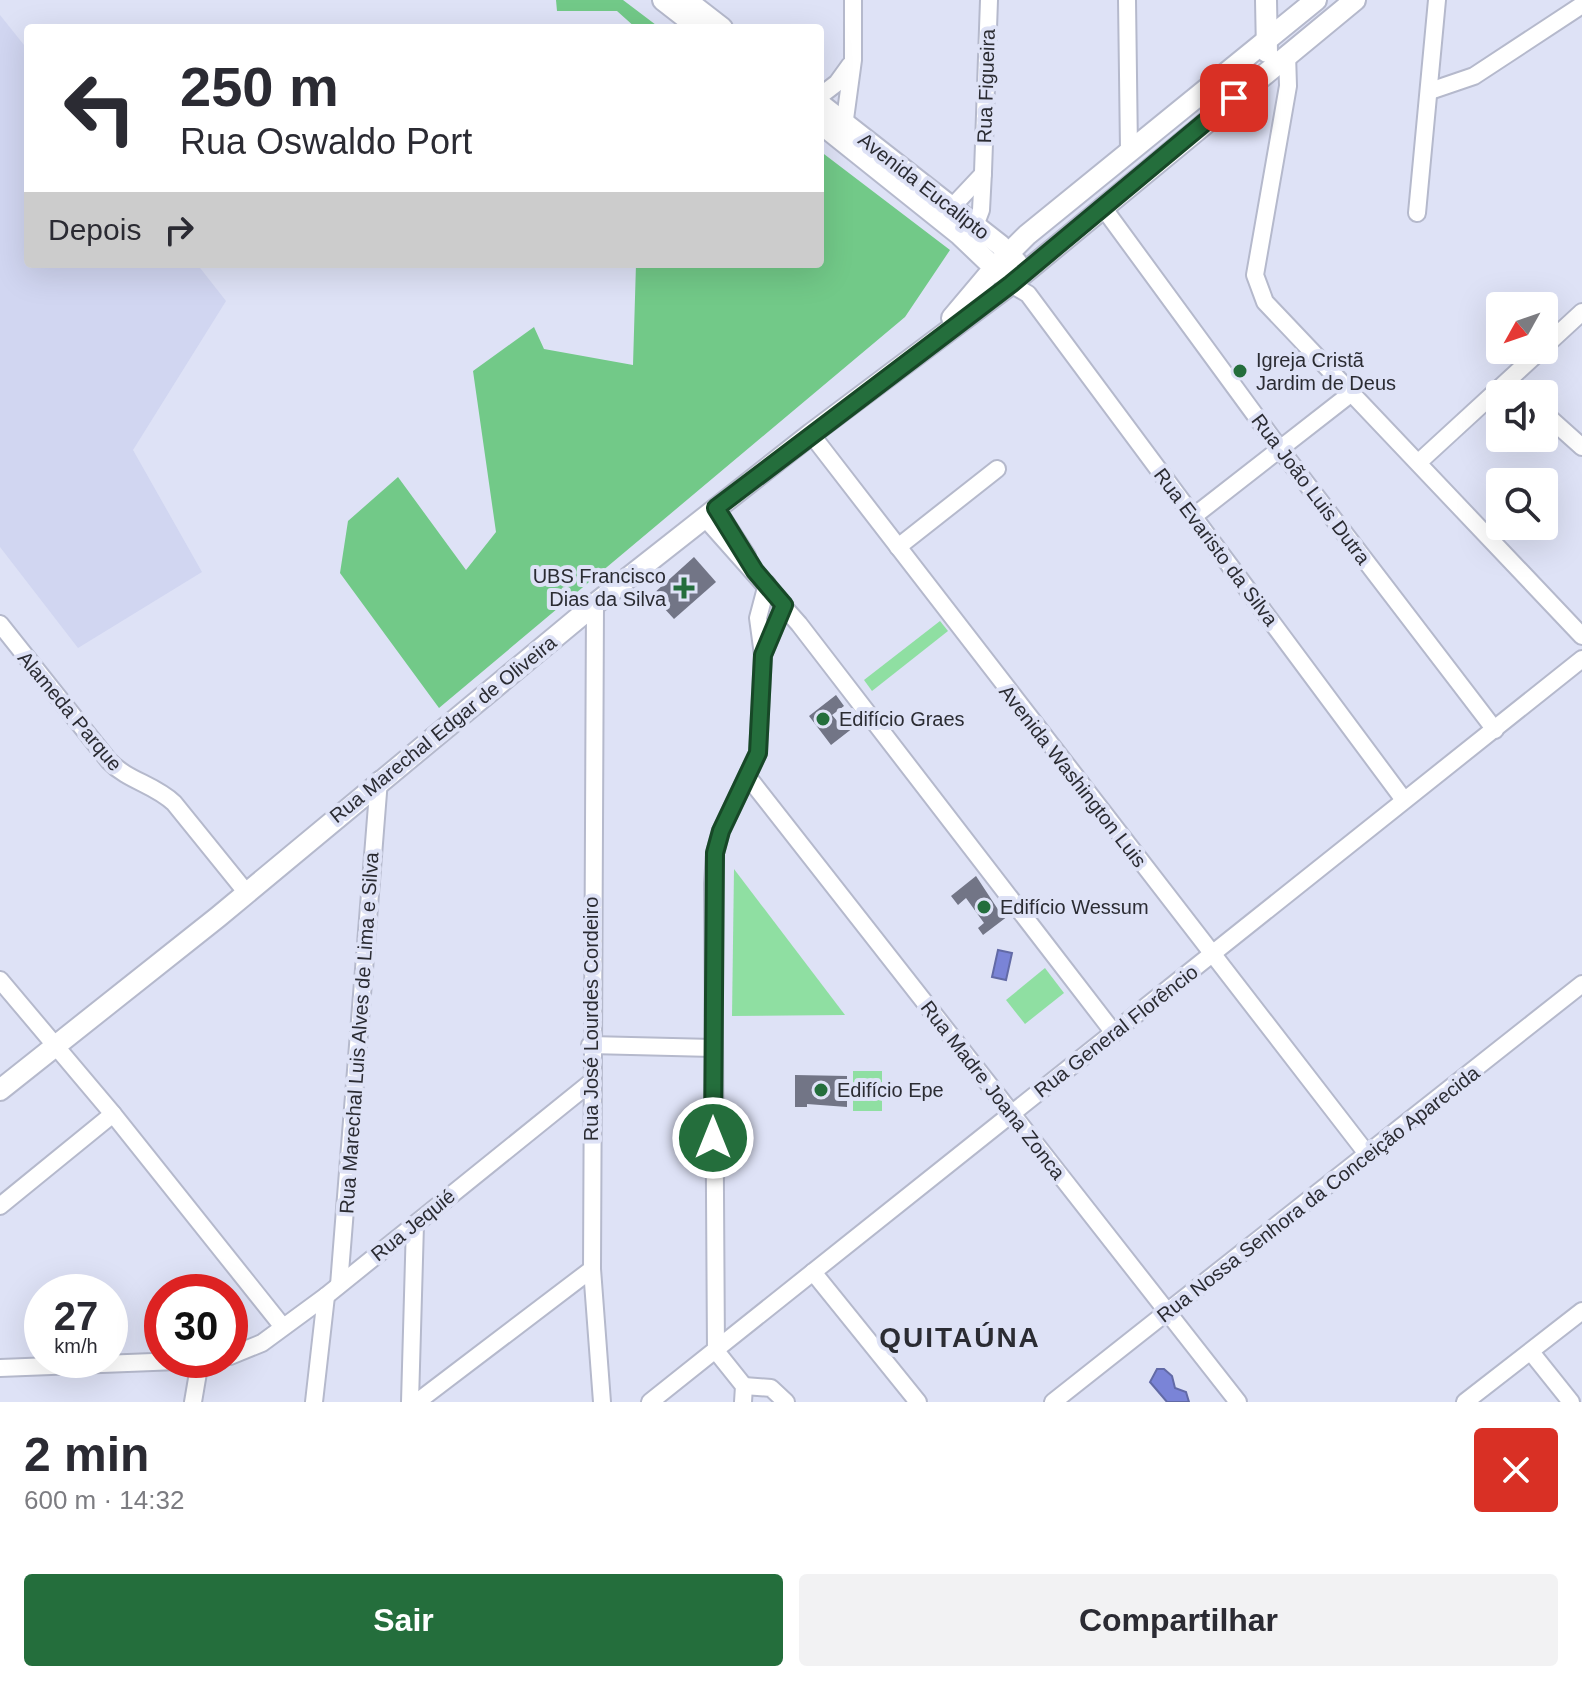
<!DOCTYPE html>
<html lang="pt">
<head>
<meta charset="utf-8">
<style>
  :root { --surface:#fff; --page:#f2f2f3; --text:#2b2b33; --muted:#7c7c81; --accent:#246e3c }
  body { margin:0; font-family:Helvetica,sans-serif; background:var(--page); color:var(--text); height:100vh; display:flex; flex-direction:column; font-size:30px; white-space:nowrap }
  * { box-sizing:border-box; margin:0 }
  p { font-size:26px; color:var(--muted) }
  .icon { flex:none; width:44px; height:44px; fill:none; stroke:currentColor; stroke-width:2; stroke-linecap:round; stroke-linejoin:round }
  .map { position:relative; height:1402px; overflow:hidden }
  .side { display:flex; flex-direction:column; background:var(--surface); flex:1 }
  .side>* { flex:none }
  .guide { position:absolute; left:24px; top:24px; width:800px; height:244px; border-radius:8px; box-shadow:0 8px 32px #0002; background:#fff; color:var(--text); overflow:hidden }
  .needle { width:52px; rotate:230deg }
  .buttons { position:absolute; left:1486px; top:292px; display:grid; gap:16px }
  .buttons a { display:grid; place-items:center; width:72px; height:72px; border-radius:8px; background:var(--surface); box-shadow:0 8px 32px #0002; font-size:40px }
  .speed { position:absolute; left:24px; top:1274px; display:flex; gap:16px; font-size:40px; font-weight:700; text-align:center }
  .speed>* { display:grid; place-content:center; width:104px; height:104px; border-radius:50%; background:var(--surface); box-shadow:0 8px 32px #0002; line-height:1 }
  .speed small { font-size:20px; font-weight:400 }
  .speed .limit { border:12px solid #d22; background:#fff; color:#111 }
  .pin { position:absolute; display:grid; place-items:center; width:68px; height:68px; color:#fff; margin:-34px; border-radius:16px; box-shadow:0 4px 12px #0006 }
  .me { position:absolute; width:88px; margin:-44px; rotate:0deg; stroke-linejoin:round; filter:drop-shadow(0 0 6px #0008) }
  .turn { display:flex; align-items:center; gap:28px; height:168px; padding:0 24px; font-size:36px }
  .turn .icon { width:104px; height:104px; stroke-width:2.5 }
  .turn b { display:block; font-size:56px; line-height:68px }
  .then { display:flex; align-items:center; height:76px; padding:0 24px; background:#0003; gap:16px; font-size:30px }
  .round { display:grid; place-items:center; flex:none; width:84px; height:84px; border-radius:8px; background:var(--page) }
  .summary { display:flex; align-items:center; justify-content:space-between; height:136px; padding:0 24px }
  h1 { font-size:48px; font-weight:700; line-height:60px }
  .action { display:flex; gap:16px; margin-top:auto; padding:16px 24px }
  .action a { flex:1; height:92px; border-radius:8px; background:var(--accent); color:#fff; font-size:32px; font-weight:700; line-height:92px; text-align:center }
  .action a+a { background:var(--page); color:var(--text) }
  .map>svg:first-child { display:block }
  .built { fill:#d1d6f1 }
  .green { fill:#8fdfa2 }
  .forest { fill:#72c988 }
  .water { fill:#7a84d7; stroke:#626aa6; stroke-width:2 }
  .building { fill:#727586 }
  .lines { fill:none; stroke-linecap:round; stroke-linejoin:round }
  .minor-casing { stroke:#b5b9cc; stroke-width:20 }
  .major-casing { stroke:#b5b9cc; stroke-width:24 }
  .minor { stroke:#fff; stroke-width:16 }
  .major { stroke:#fff; stroke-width:20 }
  .route-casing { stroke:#174827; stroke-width:20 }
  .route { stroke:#246e3c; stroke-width:14 }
  .poi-dot { fill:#246e3c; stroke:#dee2f6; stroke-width:3 }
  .labels { text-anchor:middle; stroke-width:8; stroke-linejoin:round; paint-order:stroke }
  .street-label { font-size:20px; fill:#2b2c33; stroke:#dee2f6 }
  .poi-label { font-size:20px; fill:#2b2c33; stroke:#dee2f6; text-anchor:start }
  .district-label { font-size:28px; font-weight:bold; letter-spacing:2px; fill:#2b2c33; stroke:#dee2f6 }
</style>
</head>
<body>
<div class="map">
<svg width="1582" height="1402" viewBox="0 0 1582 1402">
  <rect width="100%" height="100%" fill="#dee2f6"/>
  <polygon class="built" points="0,15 28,50 28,264 197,264 226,301 133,450 202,572 78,648 0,547"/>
  <g class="green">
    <polygon points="940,621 948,631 872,691 864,680"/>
    <polygon points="734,869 845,1015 732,1016"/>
    <polygon points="1045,968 1064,993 1025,1024 1006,1000"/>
    <rect x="853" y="1071" width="29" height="40"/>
  </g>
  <g class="forest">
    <polygon points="556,0 623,0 660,28 636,28 617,11 557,11"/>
    <polygon points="820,151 950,250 905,317 439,708 340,573 348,521 398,477 466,570 496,532 473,371 534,327 544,349 633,365 636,264 820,264"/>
  </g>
  <g class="water">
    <polygon points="998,950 1012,953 1006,980 992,977"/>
    <polygon points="1157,1369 1164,1369 1172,1376 1175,1388 1186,1392 1189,1402 1167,1402 1150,1382"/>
  </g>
  <g class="building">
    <polygon points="694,557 716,582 674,619 652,595"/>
    <polygon points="836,695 844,706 832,715 838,722 849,713 858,724 831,745 809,716"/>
    <polygon points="976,876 999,911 1002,909 1008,916 983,935 978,928 984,923 966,898 958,905 951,896"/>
    <polygon points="795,1075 847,1076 847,1107 807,1104 807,1107 795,1107"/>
  </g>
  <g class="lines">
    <g class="minor-casing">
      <g id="minor">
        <polyline points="1127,0 1129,150"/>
        <polyline points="1287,54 1288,86 1255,275 1265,302 1582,636"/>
        <polyline points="1430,91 1474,76 1582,5"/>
        <polyline points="820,96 837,83 850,65"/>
        <polyline points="843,134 853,60 853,0"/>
        <polyline points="1102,206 1280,449 1495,730"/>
        <polyline points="952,207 983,174"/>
        <polyline points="1417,213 1437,0"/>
        <polyline points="975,226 981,210 983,172 989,0"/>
        <polyline points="1011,284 1028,294 1404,800"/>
        <polyline points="1544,347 1582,312"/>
        <polyline points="1544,413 1582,447"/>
        <polyline points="811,434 1368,1155"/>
        <polyline points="1419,462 1541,350"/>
        <polyline points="716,508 747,556"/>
        <polyline points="1194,516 1349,395"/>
        <polyline points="705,518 799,624 1114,1033"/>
        <polyline points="898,547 997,469"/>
        <polyline points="595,604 592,1269 602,1402"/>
        <path d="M0 624 109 761C128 781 154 784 174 803L246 892"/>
        <polyline points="763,655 784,605"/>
        <polyline points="748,777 1238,1402"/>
        <polyline points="0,980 113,1114 283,1327"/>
        <polyline points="590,1045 713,1048"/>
        <polyline points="0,1206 113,1114"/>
        <polyline points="813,1272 918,1402"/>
        <polyline points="339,1285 379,780"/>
        <polyline points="1531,1352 1571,1402"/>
        <polyline points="230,1356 262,1343 326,1296 590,1083"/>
        <polyline points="0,1368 204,1360"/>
        <polyline points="744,1386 771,1388 786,1402"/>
        <polyline points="193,1402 200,1361"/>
        <polyline points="314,1402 326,1296"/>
        <polyline points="410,1402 415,1224"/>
        <polyline points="417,1402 592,1269"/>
        <polyline points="650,1402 1582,659"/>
        <polyline points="743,1402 744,1386 716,1351 713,884 715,853 721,831 758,753 763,655 758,618 767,584"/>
        <polyline points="1053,1402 1582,984"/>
        <polyline points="1465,1402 1582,1311"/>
      </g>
    </g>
    <g class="major-casing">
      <g id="major">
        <polyline points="663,0 699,28"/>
        <polyline points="686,0 722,28"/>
        <polyline points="1266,0 1267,52"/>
        <polyline points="820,104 1000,245 1017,263"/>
        <polyline points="820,123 960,235 1004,277"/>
        <polyline points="952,318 995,267 1027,235 1316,0"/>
        <polyline points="0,1090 218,917 595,604 811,434 1011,284 1355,0"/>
      </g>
    </g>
    <use href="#minor" class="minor"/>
    <use href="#major" class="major"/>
  </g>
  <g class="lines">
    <g class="route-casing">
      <polyline id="route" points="713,1138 715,853 721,831 758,753 763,655 784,605 755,571 716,508 1011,284 1234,98"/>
    </g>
    <use href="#route" class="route"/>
  </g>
  <g class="poi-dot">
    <circle cx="1240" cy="371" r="8"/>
    <path d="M680 576h8v8h8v8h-8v8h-8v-8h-8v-8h8z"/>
    <circle cx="823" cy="719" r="8"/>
    <circle cx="984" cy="907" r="8"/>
    <circle cx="821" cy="1090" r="8"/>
  </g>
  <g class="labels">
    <g class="street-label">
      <text transform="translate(986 86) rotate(-88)" y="7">Rua Figueira</text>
      <text transform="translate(924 186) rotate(38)" y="7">Avenida Eucalipto</text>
      <text transform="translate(1311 489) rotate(53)" y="7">Rua João Luis Dutra</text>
      <text transform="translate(1216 547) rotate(53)" y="7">Rua Evaristo da Silva</text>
      <text transform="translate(70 711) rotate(50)" y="7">Alameda Parque</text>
      <text transform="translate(443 729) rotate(-39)" y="7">Rua Marechal Edgar de Oliveira</text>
      <text transform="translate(1073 776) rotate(52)" y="7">Avenida Washington Luis</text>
      <text transform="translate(591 1019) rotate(-90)" y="7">Rua José Lourdes Cordeiro</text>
      <text transform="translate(1116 1031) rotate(-38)" y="7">Rua General Florêncio</text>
      <text transform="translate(359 1033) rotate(-86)" y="7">Rua Marechal Luis Alves de Lima e Silva</text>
      <text transform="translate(993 1090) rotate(52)" y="7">Rua Madre Joana Zonca</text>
      <text transform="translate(1318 1194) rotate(-38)" y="7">Rua Nossa Senhora da Conceição Aparecida</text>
      <text transform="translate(413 1225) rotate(-39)" y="7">Rua Jequié</text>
    </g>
    <g class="poi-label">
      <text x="1256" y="367">Igreja Cristã<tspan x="1256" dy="23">Jardim de Deus</tspan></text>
      <text x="666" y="583" text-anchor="end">UBS Francisco<tspan x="666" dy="23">Dias da Silva</tspan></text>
      <text x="839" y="726">Edifício Graes</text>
      <text x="1000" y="914">Edifício Wessum</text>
      <text x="837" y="1097">Edifício Epe</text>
    </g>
    <g class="district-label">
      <text x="960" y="1347">QUITAÚNA</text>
    </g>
  </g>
</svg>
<div class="buttons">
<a><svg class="needle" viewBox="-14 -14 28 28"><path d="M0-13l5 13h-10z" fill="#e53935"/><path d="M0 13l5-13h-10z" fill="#7c7c81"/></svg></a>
<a><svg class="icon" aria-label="sound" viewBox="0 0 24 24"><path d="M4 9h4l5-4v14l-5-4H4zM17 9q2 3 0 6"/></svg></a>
<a><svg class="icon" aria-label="search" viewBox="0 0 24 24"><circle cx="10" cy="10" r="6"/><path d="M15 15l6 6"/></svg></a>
</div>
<div class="speed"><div>27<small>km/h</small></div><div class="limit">30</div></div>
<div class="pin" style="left:1234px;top:98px;background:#d93025"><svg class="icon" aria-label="arrive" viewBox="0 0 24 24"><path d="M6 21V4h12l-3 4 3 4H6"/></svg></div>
<svg class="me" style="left:713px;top:1138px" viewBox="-20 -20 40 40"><circle r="17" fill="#246e3c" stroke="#fff" stroke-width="3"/><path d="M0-11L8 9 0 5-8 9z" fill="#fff"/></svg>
<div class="guide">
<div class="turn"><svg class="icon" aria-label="left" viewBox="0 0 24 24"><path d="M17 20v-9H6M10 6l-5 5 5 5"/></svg><div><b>250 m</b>Rua Oswaldo Port</div></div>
<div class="then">Depois<svg class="icon" aria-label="right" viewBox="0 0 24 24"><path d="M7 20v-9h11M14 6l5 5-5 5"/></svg></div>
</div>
</div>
<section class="side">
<div class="summary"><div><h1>2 min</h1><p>600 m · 14:32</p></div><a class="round" style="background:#d93025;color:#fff"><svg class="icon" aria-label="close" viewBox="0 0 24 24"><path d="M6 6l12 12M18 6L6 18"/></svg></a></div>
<div class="action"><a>Sair</a><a>Compartilhar</a></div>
</section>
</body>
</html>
